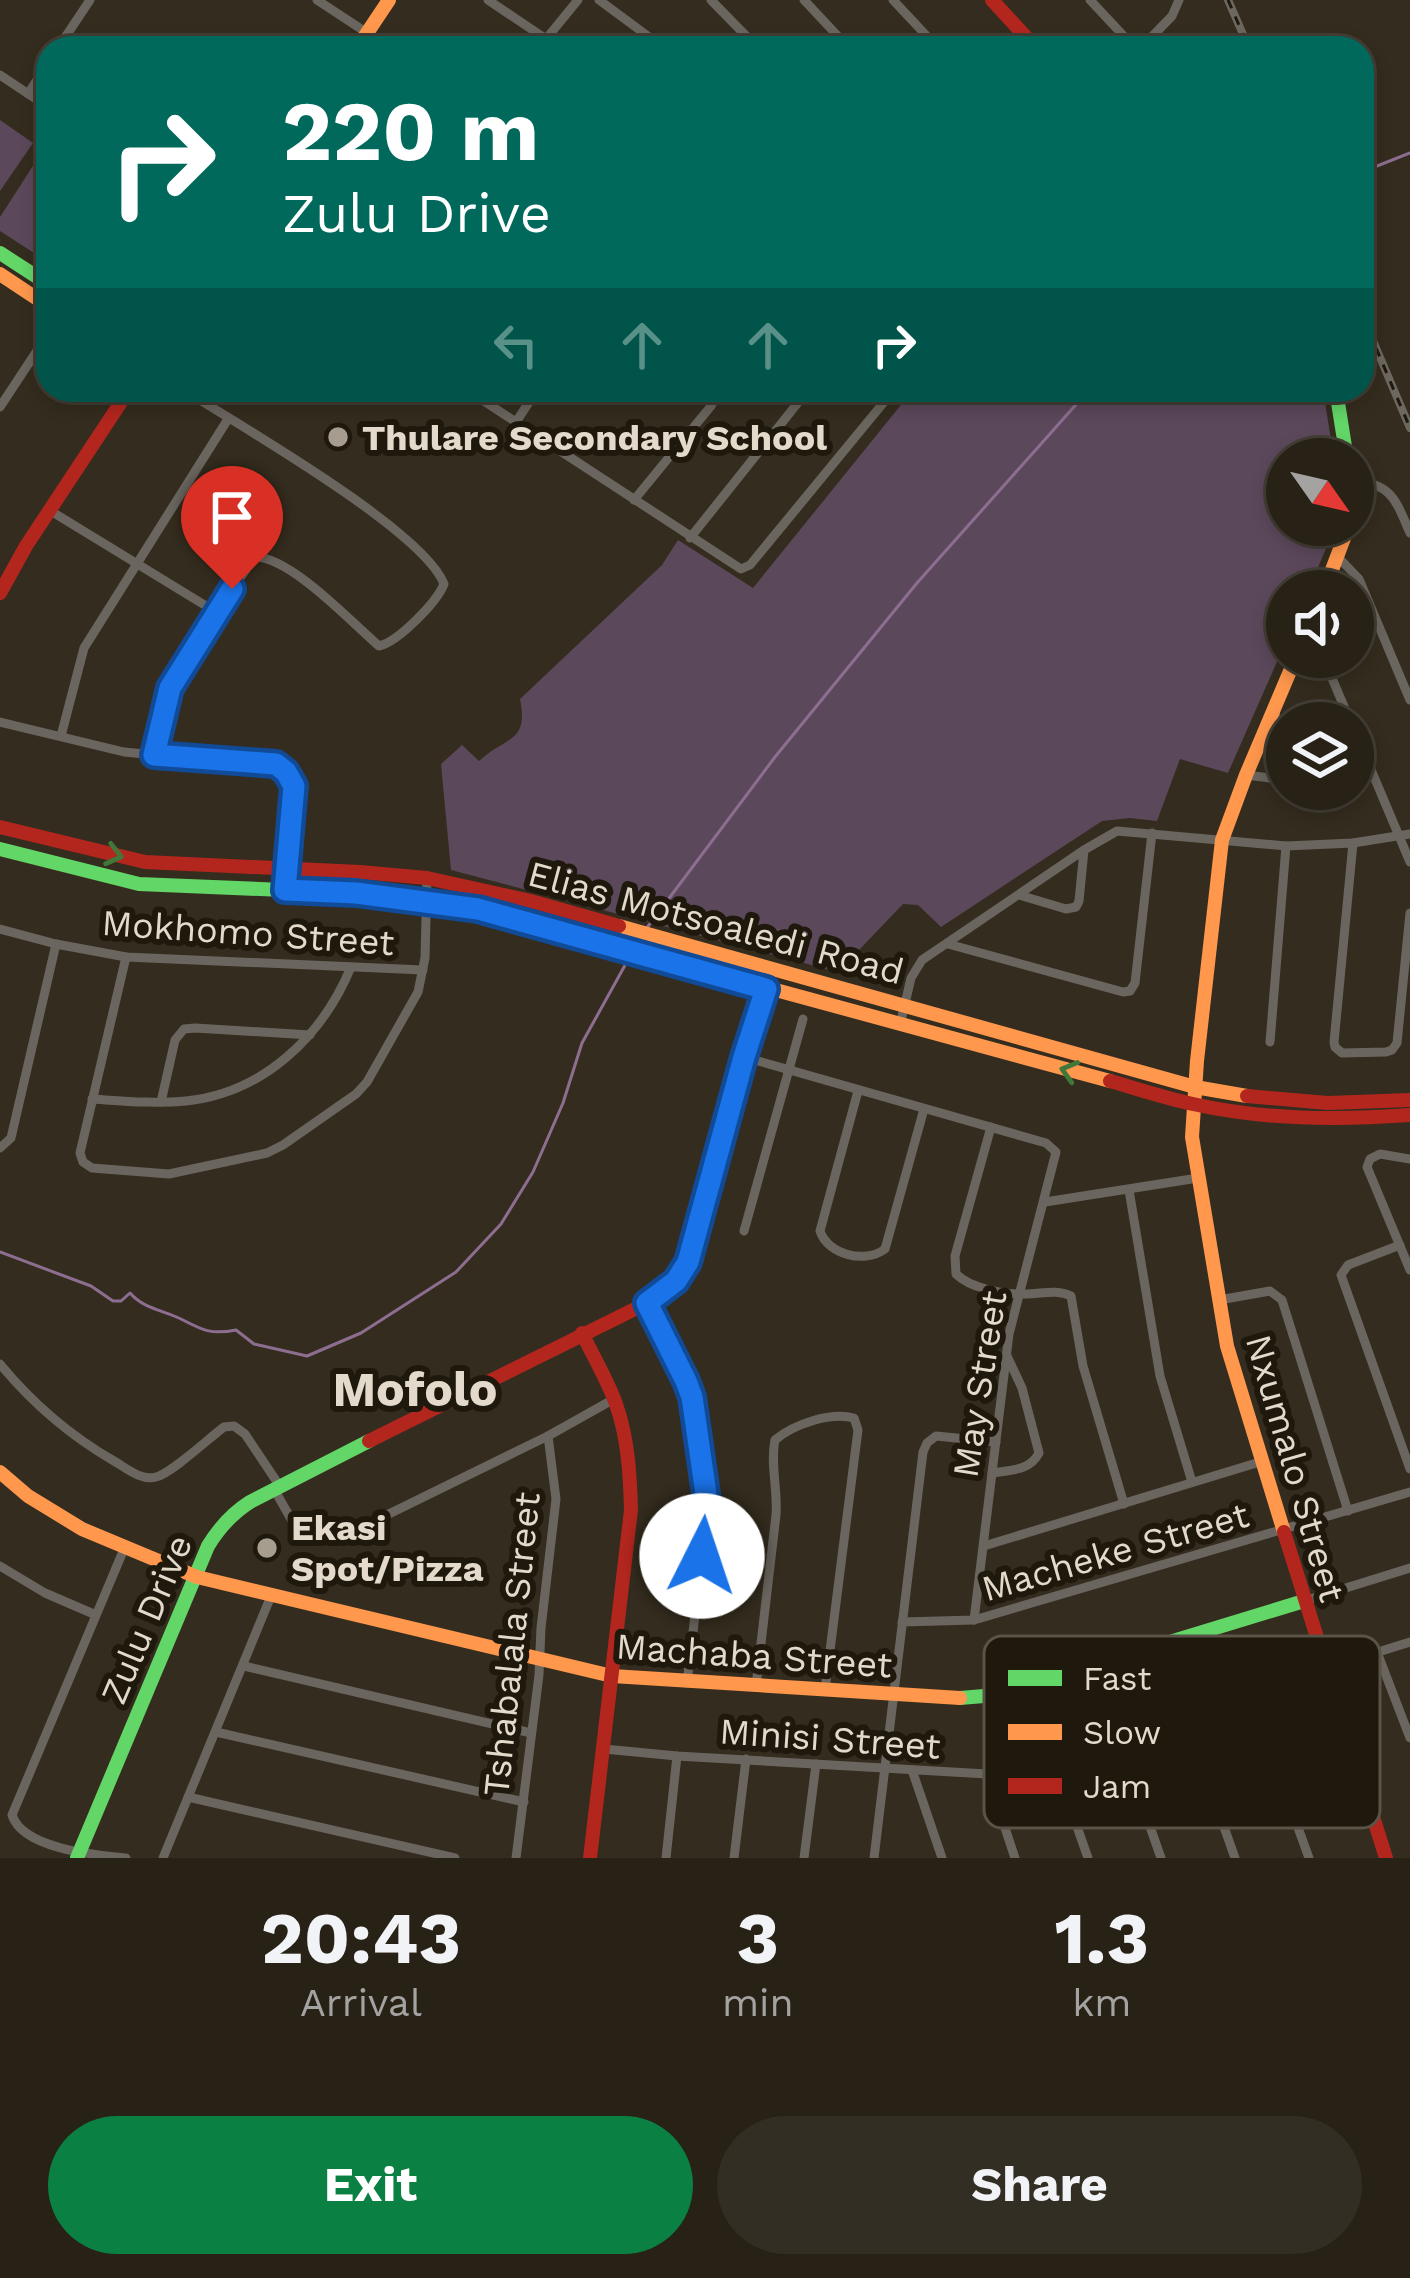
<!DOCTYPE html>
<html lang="en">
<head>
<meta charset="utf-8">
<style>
  :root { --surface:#272116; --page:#332e23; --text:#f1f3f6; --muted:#a4a3a1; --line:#433e35; --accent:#0b8043 }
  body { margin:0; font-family:"Work Sans",sans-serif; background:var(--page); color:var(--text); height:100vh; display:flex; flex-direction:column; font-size:45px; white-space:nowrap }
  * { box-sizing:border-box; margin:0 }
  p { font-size:39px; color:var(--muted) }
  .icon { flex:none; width:66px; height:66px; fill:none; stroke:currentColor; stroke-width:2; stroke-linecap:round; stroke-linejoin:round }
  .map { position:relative; height:1858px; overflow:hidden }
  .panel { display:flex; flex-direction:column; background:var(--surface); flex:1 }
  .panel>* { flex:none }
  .banner { position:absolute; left:36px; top:36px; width:1338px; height:366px; border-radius:36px; box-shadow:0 6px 18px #0003,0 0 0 3px var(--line); background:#00695c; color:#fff; overflow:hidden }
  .needle { width:78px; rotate:124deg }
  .tools { position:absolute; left:1266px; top:438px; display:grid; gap:24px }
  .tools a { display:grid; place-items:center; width:108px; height:108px; border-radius:50%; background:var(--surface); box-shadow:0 6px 18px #0003,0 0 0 3px var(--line); font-size:60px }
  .pin { position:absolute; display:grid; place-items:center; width:102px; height:102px; color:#fff; margin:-123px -51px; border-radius:50% 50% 50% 0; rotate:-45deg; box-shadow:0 0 12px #0007 }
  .pin .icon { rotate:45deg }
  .me { position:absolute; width:132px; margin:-66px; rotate:4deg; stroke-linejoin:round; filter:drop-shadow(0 0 9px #0008) }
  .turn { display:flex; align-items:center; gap:42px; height:252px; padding:0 48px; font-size:54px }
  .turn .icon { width:156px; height:156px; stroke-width:2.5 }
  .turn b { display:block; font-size:84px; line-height:102px }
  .lanes { display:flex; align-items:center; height:114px; padding:0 48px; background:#0003; justify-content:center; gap:60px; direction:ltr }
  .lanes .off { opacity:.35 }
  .eta { display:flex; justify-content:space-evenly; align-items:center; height:204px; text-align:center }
  .eta b { font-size:72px; font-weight:700; line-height:84px }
  .cta { display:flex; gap:24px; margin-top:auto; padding:24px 48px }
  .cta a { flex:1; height:138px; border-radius:72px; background:var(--accent); color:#fff; font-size:48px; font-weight:700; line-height:138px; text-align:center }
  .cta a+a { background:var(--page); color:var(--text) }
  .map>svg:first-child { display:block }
  .green { fill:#5c485b }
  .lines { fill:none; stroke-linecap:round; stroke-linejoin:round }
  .stream { stroke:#8e6e90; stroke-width:3 }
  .street { stroke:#6a655e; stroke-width:9 }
  .fast { stroke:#63d668; stroke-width:14 }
  .slow { stroke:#ff974d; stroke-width:14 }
  .jam { stroke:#b3261e; stroke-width:14 }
  .rail-casing { stroke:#6d685f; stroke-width:8 }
  .rail { stroke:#1f190d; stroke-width:3; stroke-dasharray:9; stroke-linecap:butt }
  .oneway { stroke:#41783a }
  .route-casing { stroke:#114b97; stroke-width:30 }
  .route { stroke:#1a73e8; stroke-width:21 }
  .poi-dot { fill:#a69d8e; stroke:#1f190d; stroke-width:4.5 }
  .labels { text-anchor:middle; stroke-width:12; stroke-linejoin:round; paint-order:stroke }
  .poi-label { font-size:36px; font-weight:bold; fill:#e3dacb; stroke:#1f190d; text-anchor:start }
  .street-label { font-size:36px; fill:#e3dacb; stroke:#1f190d }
  .district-label { font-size:48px; font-weight:bold; fill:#e3dacb; stroke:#1f190d }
  .key { fill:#1f190d; stroke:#5a5346; stroke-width:3 }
  .key-label { font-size:33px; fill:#e3dacb }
</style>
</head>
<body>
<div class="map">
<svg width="1410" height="1858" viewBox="0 0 1410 1858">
  <rect width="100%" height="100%" fill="#342c1e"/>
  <g class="green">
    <polygon points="0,120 33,143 0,191"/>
    <polygon points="40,155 48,161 48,262 0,231 0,217"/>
    <path d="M913 390H1323L1334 459H1287V525H1336L1308 591H1287V639L1228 773 1180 759 1157 821 1130 818 1102 821 941 927 918 905 903 904 838 972 451 870 441 764 462 745 479 761C506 736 529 743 520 699L662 565 678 540 753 588Z"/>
  </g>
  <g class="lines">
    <g class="stream">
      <polyline points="1362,172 1410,153"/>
      <polyline points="646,929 775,757 917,583 1089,390"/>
      <path d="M0 1252 91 1286 113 1301H121L130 1293C144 1309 163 1310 181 1319 202 1330 211 1335 236 1330L254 1344 307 1356 361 1333 456 1272 501 1224 533 1172 563 1103 582 1043 629 958"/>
    </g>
    <g class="street">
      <polyline points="317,0 390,48"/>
      <polyline points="488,0 546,39 549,48"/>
      <polyline points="599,0 664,48"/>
      <polyline points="711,0 758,48"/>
      <polyline points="804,0 849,48"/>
      <polyline points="893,0 938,48"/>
      <polyline points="1090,0 1135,48"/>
      <polyline points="546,39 578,0"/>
      <polyline points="58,48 90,0"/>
      <polyline points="1141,48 1172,16 1179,0"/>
      <polyline points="0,75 48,107"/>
      <polyline points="28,94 48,63"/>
      <polyline points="467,390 741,569 750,565 889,396 890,390"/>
      <polyline points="0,407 48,334"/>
      <polyline points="516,422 537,390"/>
      <path d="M1353 481C1392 483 1396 501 1410 533"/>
      <polyline points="634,500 711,406 715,398 714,390"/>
      <polyline points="49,510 216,612"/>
      <polyline points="690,538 808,390"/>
      <polyline points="1338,557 1359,579 1410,700"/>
      <polyline points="1323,657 1351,723"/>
      <polyline points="1274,712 1287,741"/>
      <polyline points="0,722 124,752 281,767 294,786 285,890"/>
      <polyline points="1353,727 1410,862"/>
      <polyline points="61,736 84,648 228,419"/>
      <path d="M154 755 172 683 216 612 255 557C291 557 352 623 379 646 398 642 437 602 444 584 423 530 240 426 184 390"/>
      <polyline points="1246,775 1287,780"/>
      <polyline points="1353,843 1334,1042 1335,1047 1342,1053 1386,1052 1392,1050 1397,1043 1410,913"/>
      <polyline points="1019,895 1066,909 1076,907 1079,901 1084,850"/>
      <polyline points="0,929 56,944 126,957 423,970"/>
      <polyline points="948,944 1123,992 1130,991 1135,983 1152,833"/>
      <polyline points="126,957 80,1153 83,1162 92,1168 169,1174 267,1153 283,1145 356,1094 367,1082 418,992 425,958 427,878"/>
      <polyline points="900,1025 911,978 922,960 1084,850 1117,831 1286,846 1353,843 1410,834"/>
      <polyline points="1270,1042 1286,846"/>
      <polyline points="744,1057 1046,1143 1056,1152 1009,1334 974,1620"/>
      <path d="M858 1091 820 1231C828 1255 865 1264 885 1249L924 1109"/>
      <path d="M92 1099C123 1101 154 1104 186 1101 263 1093 322 1037 351 967"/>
      <polyline points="161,1102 175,1040 184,1029 195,1028 310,1035"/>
      <path d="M991 1127 955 1256 956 1274C970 1288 1002 1294 1022 1294 1039 1295 1055 1288 1071 1296L1083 1366 1124 1504"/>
      <polyline points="0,1148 11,1138 56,944"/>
      <polyline points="1410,1159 1380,1154 1370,1159 1367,1167 1410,1270"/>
      <polyline points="1129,1190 1160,1376 1192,1482"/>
      <polyline points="1045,1202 1198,1178"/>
      <polyline points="744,1231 803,1019"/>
      <polyline points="1400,1245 1348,1265 1341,1275 1410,1469"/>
      <polyline points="1219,1300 1270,1291 1282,1300 1348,1511"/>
      <polyline points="647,1303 686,1381 692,1398 705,1482 707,1513 687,1683"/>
      <path d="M0 1364C33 1404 69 1435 114 1461 126 1468 141 1481 156 1477 172 1473 209 1438 224 1427L234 1426 245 1434 279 1485"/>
      <path d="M992 1473C1010 1470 1030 1471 1039 1453L1022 1388 1007 1356"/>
      <polyline points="274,1489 295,1526 310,1532 346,1535 548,1436 614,1399"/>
      <polyline points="984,1546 1263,1461"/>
      <path d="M124 1549 12 1815C23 1849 95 1855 126 1858"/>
      <polyline points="0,1566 45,1593 96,1615"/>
      <polyline points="1304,1601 1410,1568"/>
      <polyline points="902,1622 974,1620 1410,1492"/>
      <polyline points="1377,1652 1410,1738"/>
      <polyline points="244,1666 531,1733"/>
      <path d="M756 1686 776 1515C778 1490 770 1464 775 1440 794 1424 830 1412 854 1418L858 1430 825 1690"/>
      <polyline points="1249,1692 1309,1858"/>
      <polyline points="1184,1714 1235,1858"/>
      <polyline points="216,1732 524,1802"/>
      <polyline points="1118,1735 1161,1858"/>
      <polyline points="604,1749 677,1756 987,1774 1410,1642"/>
      <polyline points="1052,1755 1088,1858"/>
      <polyline points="912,1770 942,1858"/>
      <polyline points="987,1774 1015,1858"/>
      <polyline points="188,1797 455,1858"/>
      <polyline points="163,1858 271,1596"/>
      <polyline points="516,1858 539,1675 541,1628 556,1499 548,1436"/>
      <polyline points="666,1858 677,1756"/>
      <polyline points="734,1858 746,1759"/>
      <polyline points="804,1858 816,1764"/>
      <polyline points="874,1858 923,1452 927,1443 936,1436 996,1442"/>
    </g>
    <g class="fast">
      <polyline points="0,253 48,284"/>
      <polyline points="1336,390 1347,459"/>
      <polyline points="0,849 139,884 355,893 478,909 519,920"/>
      <polyline points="710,1179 767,985"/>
      <polyline points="960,1698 996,1695 1304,1601"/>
      <path d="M77 1858 208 1546C219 1528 231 1514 250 1502L369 1441"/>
    </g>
    <g class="slow">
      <polyline points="357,48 389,0"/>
      <polyline points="0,274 48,306"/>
      <polyline points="1324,591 1349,525"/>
      <polyline points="519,920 1110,1081"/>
      <polyline points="619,926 1195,1087 1247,1096"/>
      <polyline points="0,1472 28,1496 82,1529 197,1577 612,1676 960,1698"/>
      <polyline points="1284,1532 1227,1346 1192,1137 1197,1061 1222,840 1246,775 1296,657"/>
    </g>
    <g class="jam">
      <polyline points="992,0 1036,48"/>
      <polyline points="0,593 26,546 129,390"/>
      <polyline points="0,827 145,862 360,872 427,878 531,901 619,926"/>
      <path d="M1110 1081C1138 1089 1165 1098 1193 1104 1264 1120 1338 1120 1410 1115"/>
      <polyline points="1247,1096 1328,1103 1410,1100"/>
      <path d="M582 1333C593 1356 607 1379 616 1404 628 1438 630 1474 631 1510L590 1858"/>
      <polyline points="369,1441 647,1303 677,1281 688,1261 710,1179"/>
      <polyline points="1284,1532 1386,1858"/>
    </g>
    <g class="rail-casing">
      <g id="rail">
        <polyline points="1228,0 1249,48"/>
        <polyline points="1362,315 1410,428"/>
      </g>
    </g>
    <use href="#rail" class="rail"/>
  </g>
  <defs><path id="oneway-chevron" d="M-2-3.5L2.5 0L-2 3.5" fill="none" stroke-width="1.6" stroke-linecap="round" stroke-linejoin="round" transform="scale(3)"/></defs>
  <g class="oneway">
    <use href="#oneway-chevron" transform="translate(114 855) rotate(14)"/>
    <use href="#oneway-chevron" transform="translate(1069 1071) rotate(-164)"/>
  </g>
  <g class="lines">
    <g class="route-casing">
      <polyline id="route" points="232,589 170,688 154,755 276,764 286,772 294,786 285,890 356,893 478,909 766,989 744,1057 688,1262 676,1281 647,1303 686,1381 692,1397 707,1501 702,1556"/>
    </g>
    <use href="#route" class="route"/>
  </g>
  <g class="poi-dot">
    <circle cx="338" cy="437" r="12"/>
    <circle cx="267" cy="1548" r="12"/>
  </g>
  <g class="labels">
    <g class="poi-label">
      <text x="362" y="450">Thulare Secondary School</text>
      <text x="291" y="1540">Ekasi<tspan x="291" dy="41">Spot/Pizza</tspan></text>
    </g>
    <g class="street-label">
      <text transform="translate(716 922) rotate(15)" y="13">Elias Motsoaledi Road</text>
      <text transform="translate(248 932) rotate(4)" y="13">Mokhomo Street</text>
      <text transform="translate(979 1384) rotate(-81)" y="13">May Street</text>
      <text transform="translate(1296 1468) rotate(74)" y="13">Nxumalo Street</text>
      <text transform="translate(1115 1551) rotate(-16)" y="13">Macheke Street</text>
      <text transform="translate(146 1619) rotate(-67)" y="13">Zulu Drive</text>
      <text transform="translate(511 1644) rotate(-84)" y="13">Tshabalala Street</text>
      <text transform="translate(754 1655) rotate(4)" y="13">Machaba Street</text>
      <text transform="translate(830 1738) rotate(4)" y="13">Minisi Street</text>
    </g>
    <g class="district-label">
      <text x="415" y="1406">Mofolo</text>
    </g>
  </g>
  <rect x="984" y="1636" width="396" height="192" rx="18" class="key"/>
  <rect x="1008" y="1670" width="54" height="16" fill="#63d668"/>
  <rect x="1008" y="1724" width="54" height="16" fill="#ff974d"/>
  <rect x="1008" y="1778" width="54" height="16" fill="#b3261e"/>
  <g class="key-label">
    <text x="1083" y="1690">Fast</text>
    <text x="1083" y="1744">Slow</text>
    <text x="1083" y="1798">Jam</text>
  </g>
</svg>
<div class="tools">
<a><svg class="needle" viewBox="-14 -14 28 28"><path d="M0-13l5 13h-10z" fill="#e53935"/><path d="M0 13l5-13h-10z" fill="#a4a3a1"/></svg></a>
<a><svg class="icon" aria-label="sound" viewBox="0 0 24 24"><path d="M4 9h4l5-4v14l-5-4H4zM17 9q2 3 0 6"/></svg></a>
<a><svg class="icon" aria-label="layers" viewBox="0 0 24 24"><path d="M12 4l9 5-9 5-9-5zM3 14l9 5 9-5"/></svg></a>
</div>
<div class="pin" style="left:232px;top:589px;background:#d93025"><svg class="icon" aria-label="arrive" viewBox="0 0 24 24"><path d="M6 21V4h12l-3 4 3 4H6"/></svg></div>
<svg class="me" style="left:702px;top:1556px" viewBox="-20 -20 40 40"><circle r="19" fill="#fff"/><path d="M0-13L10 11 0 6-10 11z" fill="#1a73e8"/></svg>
<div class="banner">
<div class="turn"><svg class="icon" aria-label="right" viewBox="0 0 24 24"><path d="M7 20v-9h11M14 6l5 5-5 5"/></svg><div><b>220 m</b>Zulu Drive</div></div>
<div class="lanes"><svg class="icon off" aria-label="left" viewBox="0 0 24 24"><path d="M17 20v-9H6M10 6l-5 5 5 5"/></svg><svg class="icon off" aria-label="ahead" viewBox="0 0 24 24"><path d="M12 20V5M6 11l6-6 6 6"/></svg><svg class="icon off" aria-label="ahead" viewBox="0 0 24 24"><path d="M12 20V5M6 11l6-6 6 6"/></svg><svg class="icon" aria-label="right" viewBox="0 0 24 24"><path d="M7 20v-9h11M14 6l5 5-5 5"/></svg></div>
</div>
</div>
<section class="panel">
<div class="eta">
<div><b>20:43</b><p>Arrival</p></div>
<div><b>3</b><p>min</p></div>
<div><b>1.3</b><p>km</p></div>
</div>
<div class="cta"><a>Exit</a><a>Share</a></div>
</section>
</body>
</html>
